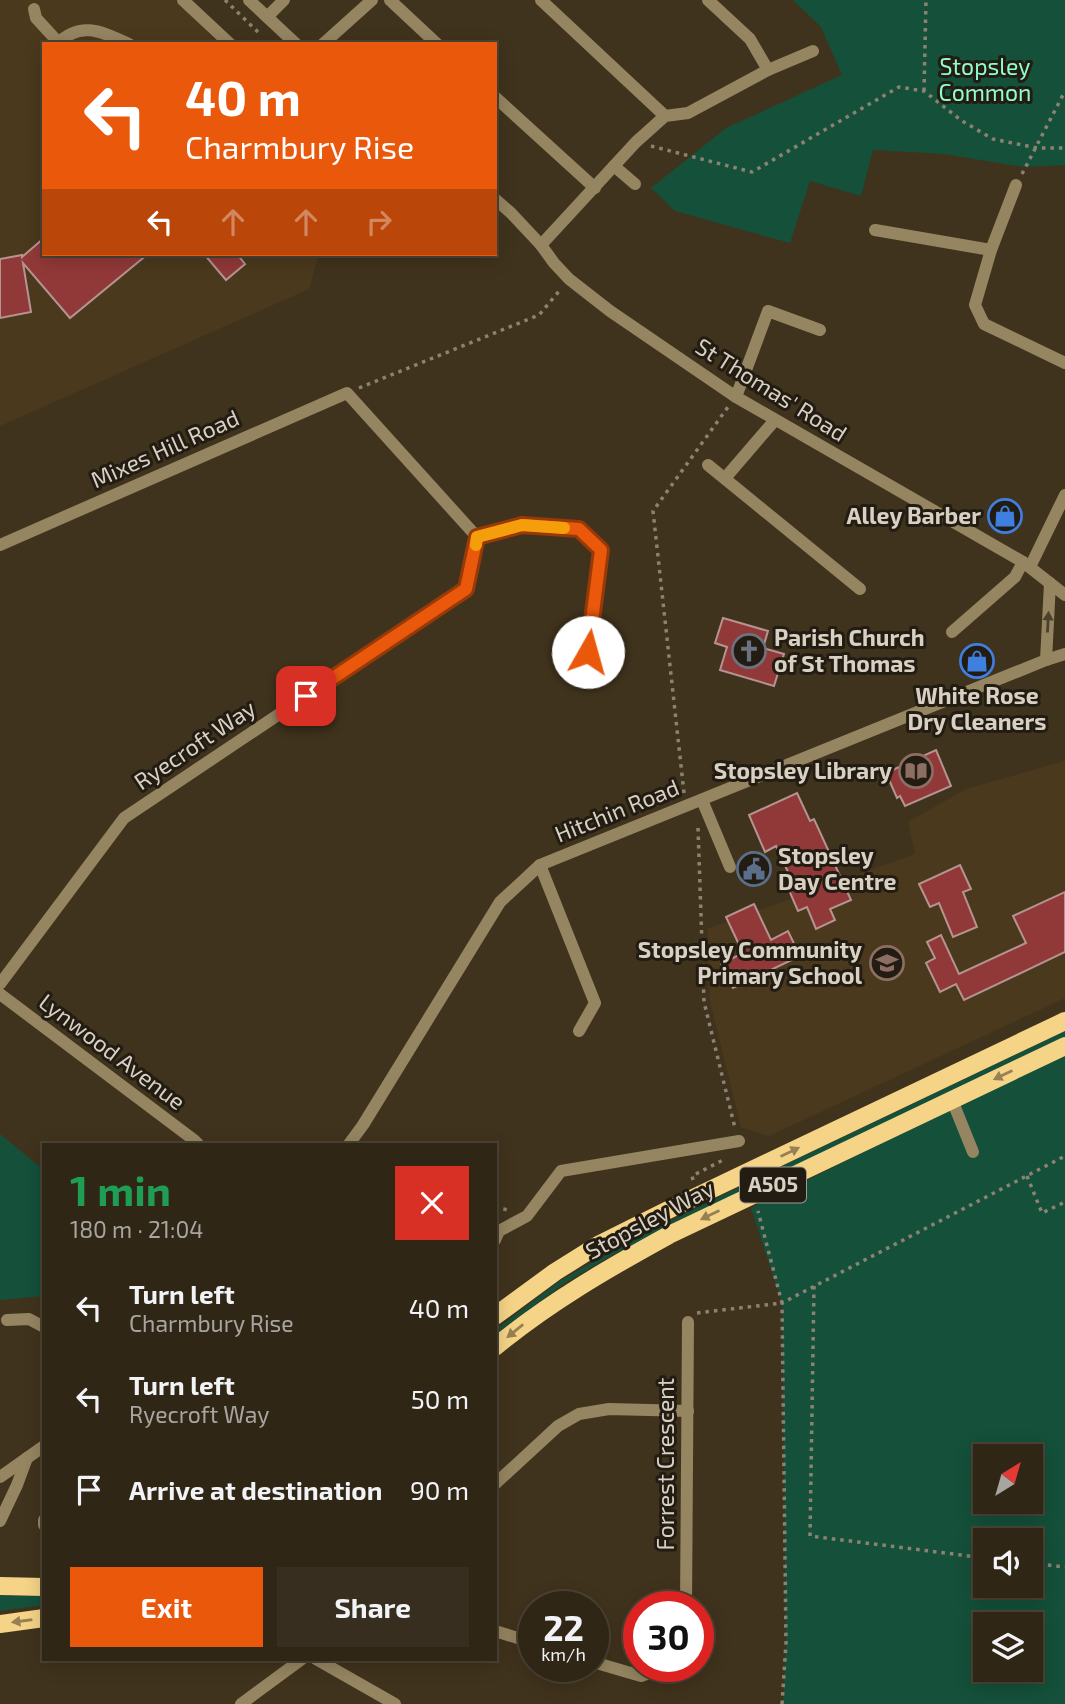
<!DOCTYPE html>
<html lang="en">
<head>
<meta charset="utf-8">
<style>
  :root { --surface:#302616; --page:#382e1f; --text:#f1f3f6; --muted:#a8a5a1; --line:#4b4335; --accent:#ea580c }
  body { margin:0; font-family:"Exo 2",sans-serif; background:var(--page); color:var(--text); height:100vh; display:flex; flex-direction:column; font-size:26px; white-space:nowrap }
  * { box-sizing:border-box; margin:0 }
  p { font-size:23px; color:var(--muted) }
  .icon { flex:none; width:38px; height:38px; fill:none; stroke:currentColor; stroke-width:2; stroke-linecap:round; stroke-linejoin:round }
  .map { position:relative; flex:1; overflow:hidden }
  .side { position:absolute; left:42px; top:1143px; width:455px; height:518px; display:flex; flex-direction:column; background:var(--surface); border-radius:0px; box-shadow:0 4px 18px #0003,0 0 0 2px var(--line) }
  .side>* { flex:none }
  .hud { position:absolute; left:42px; top:42px; width:455px; height:214px; border-radius:0px; box-shadow:0 4px 18px #0003,0 0 0 2px var(--line); background:#ea580c; color:#fff; overflow:hidden }
  .needle { width:46px; rotate:37deg }
  .tools { position:absolute; left:973px; top:1444px; display:grid; gap:14px }
  .tools a { display:grid; place-items:center; width:70px; height:70px; border-radius:0px; background:var(--surface); box-shadow:0 4px 18px #0003,0 0 0 2px var(--line); font-size:35px }
  .speed { position:absolute; left:518px; top:1591px; display:flex; gap:14px; font-size:35px; font-weight:700; text-align:center }
  .speed>* { display:grid; place-content:center; width:91px; height:91px; border-radius:50%; background:var(--surface); box-shadow:0 4px 18px #0003,0 0 0 2px var(--line); line-height:1 }
  .speed small { font-size:18px; font-weight:400 }
  .speed .limit { border:10px solid #d22; background:#fff; color:#111 }
  .pin { position:absolute; display:grid; place-items:center; width:60px; height:60px; color:#fff; margin:-30px; border-radius:14px; box-shadow:0 4px 10px #0006 }
  .me { position:absolute; width:77px; margin:-38px; rotate:7deg; stroke-linejoin:round; filter:drop-shadow(0 0 5px #0008) }
  .turn { display:flex; align-items:center; gap:24px; height:147px; padding:0 28px; font-size:32px }
  .turn .icon { width:91px; height:91px; stroke-width:2.5 }
  .turn b { display:block; font-size:49px; line-height:60px }
  .lanes { display:flex; align-items:center; height:66px; padding:0 28px; background:#0003; justify-content:center; gap:35px; direction:ltr }
  .lanes .off { opacity:.35 }
  .round { display:grid; place-items:center; flex:none; width:74px; height:74px; border-radius:0px; background:var(--page) }
  .overview { display:flex; align-items:center; justify-content:space-between; height:119px; padding:0 28px }
  h1 { font-size:42px; font-weight:700; line-height:52px; color:#1e9e55 }
  .button { display:flex; gap:14px; margin-top:auto; padding:14px 28px }
  .button a { flex:1; height:80px; border-radius:0px; background:var(--accent); color:#fff; font-size:28px; font-weight:700; line-height:80px; text-align:center }
  .button a+a { background:var(--page); color:var(--text) }
  ul { padding:0; list-style:none }
  li { display:flex; align-items:center; gap:21px; height:91px; padding:0 28px }
  li div { flex:1 }
  li b { display:block; font-size:26px }
  li em { font-style:normal }
  .map>svg:first-child { display:block }
  .built { fill:#4a391c }
  .green { fill:#14503a; fill-rule:evenodd }
  .building { fill:#913938; stroke:#b49491; stroke-width:2 }
  .lines { fill:none; stroke-linecap:round; stroke-linejoin:round }
  .path { stroke:#8d8271; stroke-width:3.5; stroke-dasharray:3.5 5; stroke-linecap:butt }
  .minor { stroke:#958561; stroke-width:12 }
  .major { stroke:#f5d487; stroke-width:18 }
  .oneway { fill:#4a412e }
  .oneway2 { fill:#968152 }
  .route-casing { stroke:#983908; stroke-width:18 }
  .route { stroke:#ea580c; stroke-width:12 }
  .slow { stroke:#f59e0b; stroke-width:12 }
  .labels { text-anchor:middle; stroke-width:6; stroke-linejoin:round; paint-order:stroke }
  .shield { fill:#221c12; stroke:#a29a8f; stroke-width:2 }
  .shield-label { font-size:21px; font-weight:bold; fill:#d9d0c4 }
  .park-label { font-size:23px; fill:#8ffccd; stroke:#221c12 }
  .street-label { font-size:23px; fill:#d9d0c4; stroke:#221c12 }
  .poi-label { font-size:23px; font-weight:bold; fill:#d9d0c4; stroke:#221c12; text-anchor:end }
</style>
</head>
<body>
<div class="map">
<svg width="1065" height="1704" viewBox="0 0 1065 1704">
  <rect width="100%" height="100%" fill="#40331d"/>
  <g class="built">
    <polygon points="0,0 192,0 193,18 219,44 44,44 44,254 319,254 309,289 0,426"/>
    <polygon points="1065,761 1065,998 769,1136 741,1127 710,1001 707,929 915,854 908,822 966,789"/>
  </g>
  <g class="green">
    <polygon points="793,0 1065,0 1065,165 1023,167 944,154 873,150 861,196 810,181 790,243 675,211 651,188 726,128 842,75 821,27"/>
    <polygon points="1065,1031 1065,1038 745,1191 691,1215 611,1256 565,1283 495,1334 495,1330 561,1280 630,1241 776,1169"/>
    <path d="M1065 1054V1704H783L786 1643 782 1303 751 1208 1035 1067ZM985 1456H1031V1502H985ZM985 1540H1031V1586H985ZM985 1624H1031V1670H985Z"/>
    <polygon points="0,1134 44,1170 44,1296 0,1300"/>
    <polygon points="44,1594 44,1605 0,1611 0,1595 15,1596"/>
  </g>
  <g class="building">
    <polygon points="44,238 44,254 148,254 70,318 23,263 31,312 0,318 0,259 22,255 22,257"/>
    <polygon points="204,254 237,254 245,264 226,280"/>
    <polygon points="723,618 768,631 763,648 784,654 774,686 720,670 727,647 715,643"/>
    <polygon points="936,750 951,786 905,806 900,796 897,798 886,773"/>
    <polygon points="797,793 810,821 814,819 851,900 830,909 835,920 816,929 807,907 798,911 788,888 794,885 776,846 765,852 749,815"/>
    <polygon points="960,865 971,889 963,892 977,927 953,937 939,903 930,907 919,884"/>
    <polygon points="1065,892 1065,952 964,1000 956,984 940,992 926,963 935,958 927,942 941,935 959,974 1026,943 1013,916"/>
    <polygon points="754,904 771,940 788,931 800,956 733,988 721,964 743,953 726,917"/>
  </g>
  <g class="lines">
    <g class="path">
      <polyline points="225,0 261,35"/>
      <polyline points="924,91 926,0"/>
      <polyline points="651,146 752,172 899,87 924,91 962,121 993,139 1037,148 1065,148"/>
      <polyline points="1022,174 1065,91"/>
      <polyline points="359,388 539,315 560,290"/>
      <polyline points="684,793 653,511 728,407"/>
      <polyline points="698,828 704,1002 735,1128"/>
      <polyline points="1027,1176 1042,1213 1065,1202"/>
      <polyline points="693,1180 692,1176 725,1159"/>
      <polyline points="495,1207 508,1210"/>
      <polyline points="814,1286 810,1536 985,1558"/>
      <polyline points="697,1313 782,1303 758,1211"/>
      <polyline points="1031,1563 1065,1567"/>
      <polyline points="782,1704 786,1643 782,1303 1065,1156"/>
    </g>
    <g class="minor">
      <polyline points="183,0 230,44"/>
      <polyline points="249,0 296,44"/>
      <polyline points="390,0 437,44"/>
      <polyline points="541,0 665,116"/>
      <polyline points="708,0 750,39 768,70"/>
      <polyline points="34,9 36,18 58,42"/>
      <polyline points="267,17 284,0"/>
      <path d="M57 44C81 20 102 32 129 44"/>
      <polyline points="323,44 372,0"/>
      <polyline points="495,97 595,188"/>
      <polyline points="614,166 635,184"/>
      <polyline points="1016,185 991,250 975,305 984,324 1065,363"/>
      <polyline points="495,199 511,213 541,245 554,263 569,279 610,311 736,397 1023,562 1065,595"/>
      <polyline points="875,230 991,250"/>
      <polyline points="541,245 636,142 665,116 688,113 768,70 813,51"/>
      <polyline points="736,397 768,311 820,330"/>
      <polyline points="708,465 860,589"/>
      <polyline points="726,477 775,420"/>
      <polyline points="477,537 522,525 579,529 601,550 588,652"/>
      <polyline points="0,545 347,393 477,537 466,589 124,818 0,984"/>
      <polyline points="1030,567 1065,495"/>
      <polyline points="952,632 1015,577 1023,562"/>
      <polyline points="1046,660 1050,583"/>
      <polyline points="702,800 730,867"/>
      <polyline points="540,865 595,1003 579,1031"/>
      <polyline points="0,994 194,1140 198,1144"/>
      <polyline points="952,1100 973,1152"/>
      <polyline points="349,1144 363,1125 500,902 540,865 1046,660 1065,654"/>
      <polyline points="495,1240 499,1231 527,1216 561,1171 739,1141"/>
      <polyline points="7,1320 29,1319 44,1327"/>
      <polyline points="0,1477 44,1446"/>
      <polyline points="495,1484 558,1426 579,1414 609,1409 688,1411"/>
      <polyline points="44,1520 44,1525"/>
      <polyline points="0,1521 17,1485 27,1458"/>
      <polyline points="686,1606 688,1322"/>
      <polyline points="495,1631 534,1643"/>
      <polyline points="316,1659 395,1704"/>
      <polyline points="593,1662 641,1676 670,1666"/>
      <polyline points="241,1704 302,1659"/>
    </g>
    <g class="major">
      <polyline points="495,1316 555,1272 598,1245 666,1211 1065,1021"/>
      <path d="M495 1347C550 1302 607 1269 669 1235L1065 1046"/>
      <polyline points="0,1586 44,1587"/>
      <polyline points="0,1624 44,1618"/>
    </g>
  </g>
  <defs><path id="oneway-solid" d="M-6-.8H1V-3.2L6.5 0L1 3.2V.8H-6Z" transform="scale(1.75)"/></defs>
  <use class="oneway" href="#oneway-solid" transform="translate(1048 622) rotate(-87)"/>
  <g class="oneway2">
    <use href="#oneway-solid" transform="translate(1003 1075) rotate(154)"/>
    <use href="#oneway-solid" transform="translate(790 1152) rotate(-26)"/>
    <use href="#oneway-solid" transform="translate(710 1215) rotate(154)"/>
    <use href="#oneway-solid" transform="translate(515 1331) rotate(141)"/>
    <use href="#oneway-solid" transform="translate(22 1621) rotate(172)"/>
  </g>
  <g class="lines">
    <g class="route-casing">
      <polyline id="route" points="306,696 466,589 477,537 522,525 579,529 601,550 588,652"/>
    </g>
    <use href="#route" class="route"/>
    <polyline class="slow" points="476,545 477,537 522,525 564,528"/>
  </g>
  <defs>
    <g id="shop-ring" transform="scale(1.75)"><circle r="9.5" fill="#221c12" stroke="#3f7fe0" stroke-width="1.5"/><path d="M-5-2.5h2.3a2.7 3.5 0 0 1 5.4 0H5L5.5 6h-11ZM-1.5-2.5h3a1.5 2.3 0 0 0-3 0Z" fill="#3f7fe0"/></g>
    <g id="church-ring" transform="scale(1.75)"><circle r="9.5" fill="#221c12" stroke="#6b7280" stroke-width="1.5"/><path d="M-1.2-6h2.4v3.5h3.3v2.4h-3.3V6h-2.4V-.1h-3.3v-2.4h3.3Z" fill="#6b7280"/></g>
    <g id="library-ring" transform="scale(1.75)"><circle r="9.5" fill="#221c12" stroke="#8d6e63" stroke-width="1.5"/><path d="M-6-4Q-3-5.5-.7-3.5V5Q-3 3-6 4ZM6-4Q3-5.5 .7-3.5V5Q3 3 6 4Z" fill="#8d6e63"/></g>
    <g id="civic-ring" transform="scale(1.75)"><circle r="9.5" fill="#221c12" stroke="#5c6f8a" stroke-width="1.5"/><path d="M-.6-6.5H3V-4.5H.6V-3L4-1V1h2V6H-6V1h2V-1L-.6-3ZM-1.2 2.5V6h2.4V2.5Z" fill="#5c6f8a"/></g>
    <g id="school-ring" transform="scale(1.75)"><circle r="9.5" fill="#221c12" stroke="#8d6e63" stroke-width="1.5"/><path d="M0-5L7-2L0 1L-7-2ZM-4 1L0 2.5L4 1V4Q0 6-4 4Z" fill="#8d6e63"/></g>
  </defs>
  <g fill-rule="evenodd">
    <use href="#shop-ring" x="1005" y="516"/>
    <use href="#church-ring" x="749" y="651"/>
    <use href="#shop-ring" x="977" y="661"/>
    <use href="#library-ring" x="916" y="771"/>
    <use href="#civic-ring" x="754" y="869"/>
    <use href="#school-ring" x="887" y="963"/>
  </g>
  <g class="labels">
    <rect class="shield" x="740" y="1167.5" width="66" height="35" rx="5"/>
    <g class="shield-label">
      <text x="773" y="1192">A505</text>
    </g>
    <g class="park-label">
      <text x="985" y="75">Stopsley<tspan x="985" dy="26">Common</tspan></text>
    </g>
    <g class="street-label">
      <text transform="translate(771 390) rotate(32)" y="8">St Thomas' Road</text>
      <text transform="translate(165 449) rotate(-24)" y="8">Mixes Hill Road</text>
      <text transform="translate(195 745) rotate(-34)" y="8">Ryecroft Way</text>
      <text transform="translate(617 811) rotate(-22)" y="8">Hitchin Road</text>
      <text transform="translate(112 1052) rotate(37)" y="8">Lynwood Avenue</text>
      <text transform="translate(650 1220) rotate(-28)" y="8">Stopsley Way</text>
      <text transform="translate(666 1464) rotate(-90)" y="8">Forrest Crescent</text>
    </g>
    <g class="poi-label">
      <text x="981" y="524">Alley Barber</text>
      <text x="774" y="646" text-anchor="start">Parish Church<tspan x="774" dy="26">of St Thomas</tspan></text>
      <text x="977" y="704" text-anchor="middle">White Rose<tspan x="977" dy="26">Dry Cleaners</tspan></text>
      <text x="892" y="779">Stopsley Library</text>
      <text x="778" y="864" text-anchor="start">Stopsley<tspan x="778" dy="26">Day Centre</tspan></text>
      <text x="862" y="958">Stopsley Community<tspan x="862" dy="26">Primary School</tspan></text>
    </g>
  </g>
</svg>
<div class="tools">
<a><svg class="needle" viewBox="-14 -14 28 28"><path d="M0-13l5 13h-10z" fill="#e53935"/><path d="M0 13l5-13h-10z" fill="#a8a5a1"/></svg></a>
<a><svg class="icon" aria-label="sound" viewBox="0 0 24 24"><path d="M4 9h4l5-4v14l-5-4H4zM17 9q2 3 0 6"/></svg></a>
<a><svg class="icon" aria-label="layers" viewBox="0 0 24 24"><path d="M12 4l9 5-9 5-9-5zM3 14l9 5 9-5"/></svg></a>
</div>
<div class="speed"><div>22<small>km/h</small></div><div class="limit">30</div></div>
<div class="pin" style="left:306px;top:696px;background:#d93025"><svg class="icon" aria-label="arrive" viewBox="0 0 24 24"><path d="M6 21V4h12l-3 4 3 4H6"/></svg></div>
<svg class="me" style="left:588px;top:652px" viewBox="-20 -20 40 40"><circle r="19" fill="#fff"/><path d="M0-13L10 11 0 6-10 11z" fill="#ea580c"/></svg>
<div class="hud">
<div class="turn"><svg class="icon" aria-label="left" viewBox="0 0 24 24"><path d="M17 20v-9H6M10 6l-5 5 5 5"/></svg><div><b>40 m</b>Charmbury Rise</div></div>
<div class="lanes"><svg class="icon" aria-label="left" viewBox="0 0 24 24"><path d="M17 20v-9H6M10 6l-5 5 5 5"/></svg><svg class="icon off" aria-label="ahead" viewBox="0 0 24 24"><path d="M12 20V5M6 11l6-6 6 6"/></svg><svg class="icon off" aria-label="ahead" viewBox="0 0 24 24"><path d="M12 20V5M6 11l6-6 6 6"/></svg><svg class="icon off" aria-label="right" viewBox="0 0 24 24"><path d="M7 20v-9h11M14 6l5 5-5 5"/></svg></div>
</div>
<section class="side">
<div class="overview"><div><h1>1 min</h1><p>180 m · 21:04</p></div><a class="round" style="background:#d93025;color:#fff"><svg class="icon" aria-label="close" viewBox="0 0 24 24"><path d="M6 6l12 12M18 6L6 18"/></svg></a></div>
<ul>
<li><svg class="icon" aria-label="left" viewBox="0 0 24 24"><path d="M17 20v-9H6M10 6l-5 5 5 5"/></svg><div><b>Turn left</b><p>Charmbury Rise</p></div><em>40 m</em></li>
<li><svg class="icon" aria-label="left" viewBox="0 0 24 24"><path d="M17 20v-9H6M10 6l-5 5 5 5"/></svg><div><b>Turn left</b><p>Ryecroft Way</p></div><em>50 m</em></li>
<li><svg class="icon" aria-label="arrive" viewBox="0 0 24 24"><path d="M6 21V4h12l-3 4 3 4H6"/></svg><div><b>Arrive at destination</b></div><em>90 m</em></li>
</ul>
<div class="button"><a>Exit</a><a>Share</a></div>
</section>
</div>
</body>
</html>
